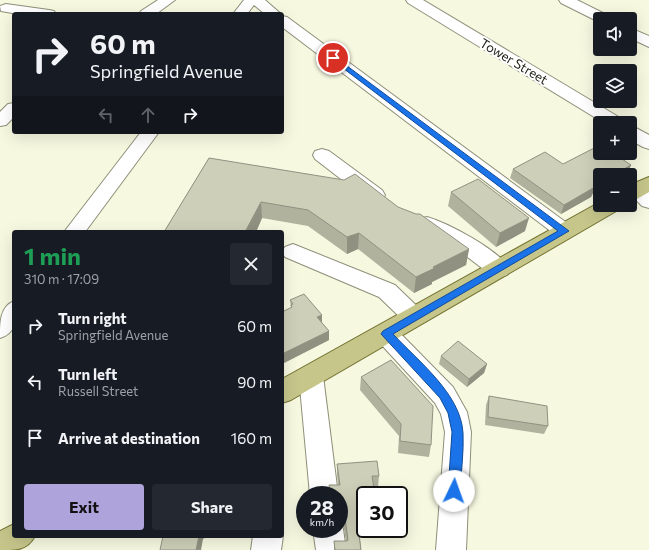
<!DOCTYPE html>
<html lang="en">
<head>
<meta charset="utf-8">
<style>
  :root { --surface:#171b24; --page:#242831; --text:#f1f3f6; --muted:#9ea1a6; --accent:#afa3db }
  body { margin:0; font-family:Commissioner,sans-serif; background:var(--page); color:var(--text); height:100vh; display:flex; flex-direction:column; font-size:15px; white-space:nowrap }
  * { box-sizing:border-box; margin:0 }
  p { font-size:13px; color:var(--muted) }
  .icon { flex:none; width:22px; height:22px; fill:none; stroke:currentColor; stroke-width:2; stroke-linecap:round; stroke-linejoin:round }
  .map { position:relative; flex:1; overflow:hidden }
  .details { position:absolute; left:12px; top:230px; width:272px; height:308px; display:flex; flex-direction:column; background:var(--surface); border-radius:4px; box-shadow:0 4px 16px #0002 }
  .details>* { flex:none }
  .top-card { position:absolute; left:12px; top:12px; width:272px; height:122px; border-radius:4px; box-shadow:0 4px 16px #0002; background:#171b24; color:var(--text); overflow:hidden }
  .buttons { position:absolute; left:593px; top:12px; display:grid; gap:8px }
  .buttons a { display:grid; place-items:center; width:44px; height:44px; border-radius:4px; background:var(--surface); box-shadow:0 4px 16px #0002; font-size:20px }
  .speed { position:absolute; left:296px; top:486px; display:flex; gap:8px; font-size:20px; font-weight:700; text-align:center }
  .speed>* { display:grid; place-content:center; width:52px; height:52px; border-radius:50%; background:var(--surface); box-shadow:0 4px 16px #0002; line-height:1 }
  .speed small { font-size:10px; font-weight:400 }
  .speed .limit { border:2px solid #111; border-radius:6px; background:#fff; color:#111 }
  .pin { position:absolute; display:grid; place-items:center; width:34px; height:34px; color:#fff; margin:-17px; border:2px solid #fff; border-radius:50%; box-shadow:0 1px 4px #0007 }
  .me { position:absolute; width:44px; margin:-22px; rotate:3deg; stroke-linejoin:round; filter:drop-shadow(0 0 3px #0008) }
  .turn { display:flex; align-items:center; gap:14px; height:84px; padding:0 12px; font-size:18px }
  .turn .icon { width:52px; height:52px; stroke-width:2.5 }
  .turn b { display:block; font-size:28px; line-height:34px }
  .lanes { display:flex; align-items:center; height:38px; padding:0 12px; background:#0003; justify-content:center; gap:20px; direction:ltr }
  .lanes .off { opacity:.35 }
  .round { display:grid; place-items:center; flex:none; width:42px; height:42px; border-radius:4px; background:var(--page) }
  .overview { display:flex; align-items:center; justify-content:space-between; height:68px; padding:0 12px }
  h1 { font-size:24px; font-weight:700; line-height:30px; color:#1e9e55 }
  .button { display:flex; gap:8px; margin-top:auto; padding:8px 12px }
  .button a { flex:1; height:46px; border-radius:4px; background:var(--accent); color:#111; font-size:16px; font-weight:700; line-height:46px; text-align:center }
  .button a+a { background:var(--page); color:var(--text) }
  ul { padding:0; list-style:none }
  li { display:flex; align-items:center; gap:12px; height:56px; padding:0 12px }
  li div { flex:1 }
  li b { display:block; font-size:15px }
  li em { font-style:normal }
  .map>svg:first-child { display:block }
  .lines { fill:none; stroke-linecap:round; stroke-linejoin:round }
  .minor-casing { stroke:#8e8f79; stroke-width:2 }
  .major-casing { stroke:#71722f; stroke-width:2 }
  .minor { fill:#fff; fill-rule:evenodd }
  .major { fill:#c6c68b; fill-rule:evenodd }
  .wall { fill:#b0b29e }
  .shaded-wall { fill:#909181 }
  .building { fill:#cdcfb8; stroke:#909181 }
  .route { fill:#1a73e8; stroke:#114b97 }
  .labels { text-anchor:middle; stroke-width:4; stroke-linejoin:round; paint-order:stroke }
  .far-street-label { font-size:13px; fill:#1b1c13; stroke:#fff }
</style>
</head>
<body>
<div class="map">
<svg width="649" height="550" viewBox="0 0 649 550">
  <rect width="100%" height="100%" fill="#f7f8e0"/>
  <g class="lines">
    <g class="minor-casing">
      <g id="minor">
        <polygon points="158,0 175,0 156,14 139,14 141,11"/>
        <polygon points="244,0 265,0 281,14 265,14 254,5 247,14 233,14"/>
        <polygon points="406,0 423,0 622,119 625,123 604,123 408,3"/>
        <polygon points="559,0 577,0 609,16 611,19 600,19 599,22 561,3"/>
        <polygon points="6,4 49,10 54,11 56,14 18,14 1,11 0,6"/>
        <polygon points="282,16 287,17 571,226 574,231 571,236 564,238 557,236 282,27"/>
        <polygon points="630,28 649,36 649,47 630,38"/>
        <polygon points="14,103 14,117 6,125 0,126 0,112 8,104"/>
        <polygon points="630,127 636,128 649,135 649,149 643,147 630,140"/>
        <polygon points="141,132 159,132 85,232 64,232"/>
        <polygon points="322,149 329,151 382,190 385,195 382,200 375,202 368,200 315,159 313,155 315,151"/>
        <polygon points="637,184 644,185 649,190 649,208 642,206 630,194 630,185"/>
        <path d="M427 217C448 223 499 250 510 269L507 275 499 277 491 275 457 249 420 229 417 224 420 219Z"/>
        <polygon points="293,244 395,285 422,311 426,317 422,323 414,326 406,323 379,297 285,257 282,252 285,247"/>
        <path d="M14 301C14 318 19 332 0 338 0 322 0 307 14 301Z"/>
        <polygon points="386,325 394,327 453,387 467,412 471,432 466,550 436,550 445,432 441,414 435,403 378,341 374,334 378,327"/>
        <polygon points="311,366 320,369 323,376 338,495 310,495 299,376 302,369"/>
        <polygon points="339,520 343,529 346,550 316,550 313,529 339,529"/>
        <polygon points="282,534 283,536 281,550 251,550 253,536 282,536"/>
      </g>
    </g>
    <g class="major-casing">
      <g id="major">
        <polygon points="649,177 649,192 637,199 630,201 630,185"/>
        <polygon points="600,202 600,205 621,205 618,210 291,400 282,403 282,379"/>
        <path d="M14 524V536H35C27 550 18 550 0 550V531Z"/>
      </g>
    </g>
    <use href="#minor" class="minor"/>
    <use href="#major" class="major"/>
  </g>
  <g class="wall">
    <polygon points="209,158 469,249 466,265 432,282 432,284 414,293 358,249 347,254 308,226 262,218 256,232 164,232"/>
    <polygon points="563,164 631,165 627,174 626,175 600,175 600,189 593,193 591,197 561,214 510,178 513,169"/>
    <polygon points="451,192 525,231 496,247 448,206"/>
    <polygon points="290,300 322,323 329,331 329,340 282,364 282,312 291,308"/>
    <polygon points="441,356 487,364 484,373 467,387 439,364"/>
    <polygon points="361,377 431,445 429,457 398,453 399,436 360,390"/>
    <polygon points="489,396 548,426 544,434 485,425 486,405"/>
    <polygon points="337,464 379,476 378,487 374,488 365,495 365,528 359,529 361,550 334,550 334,541 346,541 344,529 340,519 339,520 339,495 329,495 329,485 338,485 337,475"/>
  </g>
  <g class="shaded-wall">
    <polygon points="631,165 627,174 626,175 613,175"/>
    <polygon points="600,182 600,189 593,193 591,197 561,214 564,205 593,186"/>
    <polygon points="261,202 262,218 256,232 245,232"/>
    <polygon points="529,218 525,231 496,247 500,233"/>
    <polygon points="359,233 358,249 347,254 347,237"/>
    <polygon points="469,249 466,265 432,282 432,284 414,293 416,277 433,267"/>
    <polygon points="322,315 322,324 317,317"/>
    <polygon points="329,331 329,340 282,364 282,354"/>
    <polygon points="487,364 484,373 467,387 469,379"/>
    <polygon points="339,509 341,509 340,519 339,520"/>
    <polygon points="147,536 152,536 148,538"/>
    <polygon points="199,536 208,536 203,539 201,550 196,550"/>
  </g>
  <g class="building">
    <polygon points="600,145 600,153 613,153 631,165 613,175 600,175 600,182 593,186 595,187 564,205 513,169 545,152 563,164"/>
    <polygon points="209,158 344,180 355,174 398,207 416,214 420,214 469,249 433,267 435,268 416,277 359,233 347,237 308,210 261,202 245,232 164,232"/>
    <polygon points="478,179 529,218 500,233 451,192"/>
    <polygon points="304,294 322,315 317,317 329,331 282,354 282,312 292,307 291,305 293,304 290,300"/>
    <polygon points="458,341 487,364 469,379 441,356"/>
    <polygon points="391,360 433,406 431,445 400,441 401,424 361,377"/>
    <polygon points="489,396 547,406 548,426 488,417"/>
    <polygon points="377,461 379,476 372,476 375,495 365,495 365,518 357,518 361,550 335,550 334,541 347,541 348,540 345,518 341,509 339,509 339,495 330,495 329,485 340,485 337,464"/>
    <polygon points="163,536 199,536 196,550 160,550"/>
  </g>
  <path class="route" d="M331 57H335L569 231 393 334C418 361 461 394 463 433 464 452 461 472 460 491L458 495 454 497 450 495 448 491 452 432 448 413 440 398 381 334 383 331 558 231 331 59Z"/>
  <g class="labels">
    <g class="far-street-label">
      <text transform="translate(514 61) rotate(31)" y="5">Tower Street</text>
    </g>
  </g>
</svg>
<div class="buttons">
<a><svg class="icon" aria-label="sound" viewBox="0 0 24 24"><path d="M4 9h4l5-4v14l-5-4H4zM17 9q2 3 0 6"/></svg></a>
<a><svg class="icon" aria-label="layers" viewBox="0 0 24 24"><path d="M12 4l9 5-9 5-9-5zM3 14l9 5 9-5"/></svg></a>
<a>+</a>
<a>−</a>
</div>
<div class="speed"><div>28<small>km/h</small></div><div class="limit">30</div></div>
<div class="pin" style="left:333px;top:58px;background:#d93025"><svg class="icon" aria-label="arrive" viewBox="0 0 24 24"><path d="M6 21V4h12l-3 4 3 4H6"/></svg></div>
<svg class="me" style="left:454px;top:491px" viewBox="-20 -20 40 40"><circle r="19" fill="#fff"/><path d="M0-13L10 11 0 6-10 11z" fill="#1a73e8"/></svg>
<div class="top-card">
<div class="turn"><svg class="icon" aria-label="right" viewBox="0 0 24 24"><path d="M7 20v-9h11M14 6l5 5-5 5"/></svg><div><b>60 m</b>Springfield Avenue</div></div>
<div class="lanes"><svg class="icon off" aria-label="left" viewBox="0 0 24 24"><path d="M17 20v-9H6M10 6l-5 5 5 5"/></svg><svg class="icon off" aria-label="ahead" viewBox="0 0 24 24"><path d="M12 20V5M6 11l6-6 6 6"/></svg><svg class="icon" aria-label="right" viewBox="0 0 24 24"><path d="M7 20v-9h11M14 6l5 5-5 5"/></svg></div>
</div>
<section class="details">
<div class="overview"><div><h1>1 min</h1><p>310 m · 17:09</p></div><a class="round"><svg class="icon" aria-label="close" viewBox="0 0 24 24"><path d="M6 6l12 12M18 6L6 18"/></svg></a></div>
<ul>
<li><svg class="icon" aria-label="right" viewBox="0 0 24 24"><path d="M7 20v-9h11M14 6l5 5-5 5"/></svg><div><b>Turn right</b><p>Springfield Avenue</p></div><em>60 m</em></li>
<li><svg class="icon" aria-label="left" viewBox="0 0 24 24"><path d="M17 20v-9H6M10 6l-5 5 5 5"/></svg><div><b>Turn left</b><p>Russell Street</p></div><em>90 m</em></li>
<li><svg class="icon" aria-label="arrive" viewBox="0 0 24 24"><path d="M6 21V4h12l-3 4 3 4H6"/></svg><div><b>Arrive at destination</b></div><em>160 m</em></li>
</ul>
<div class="button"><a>Exit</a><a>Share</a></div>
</section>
</div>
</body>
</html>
